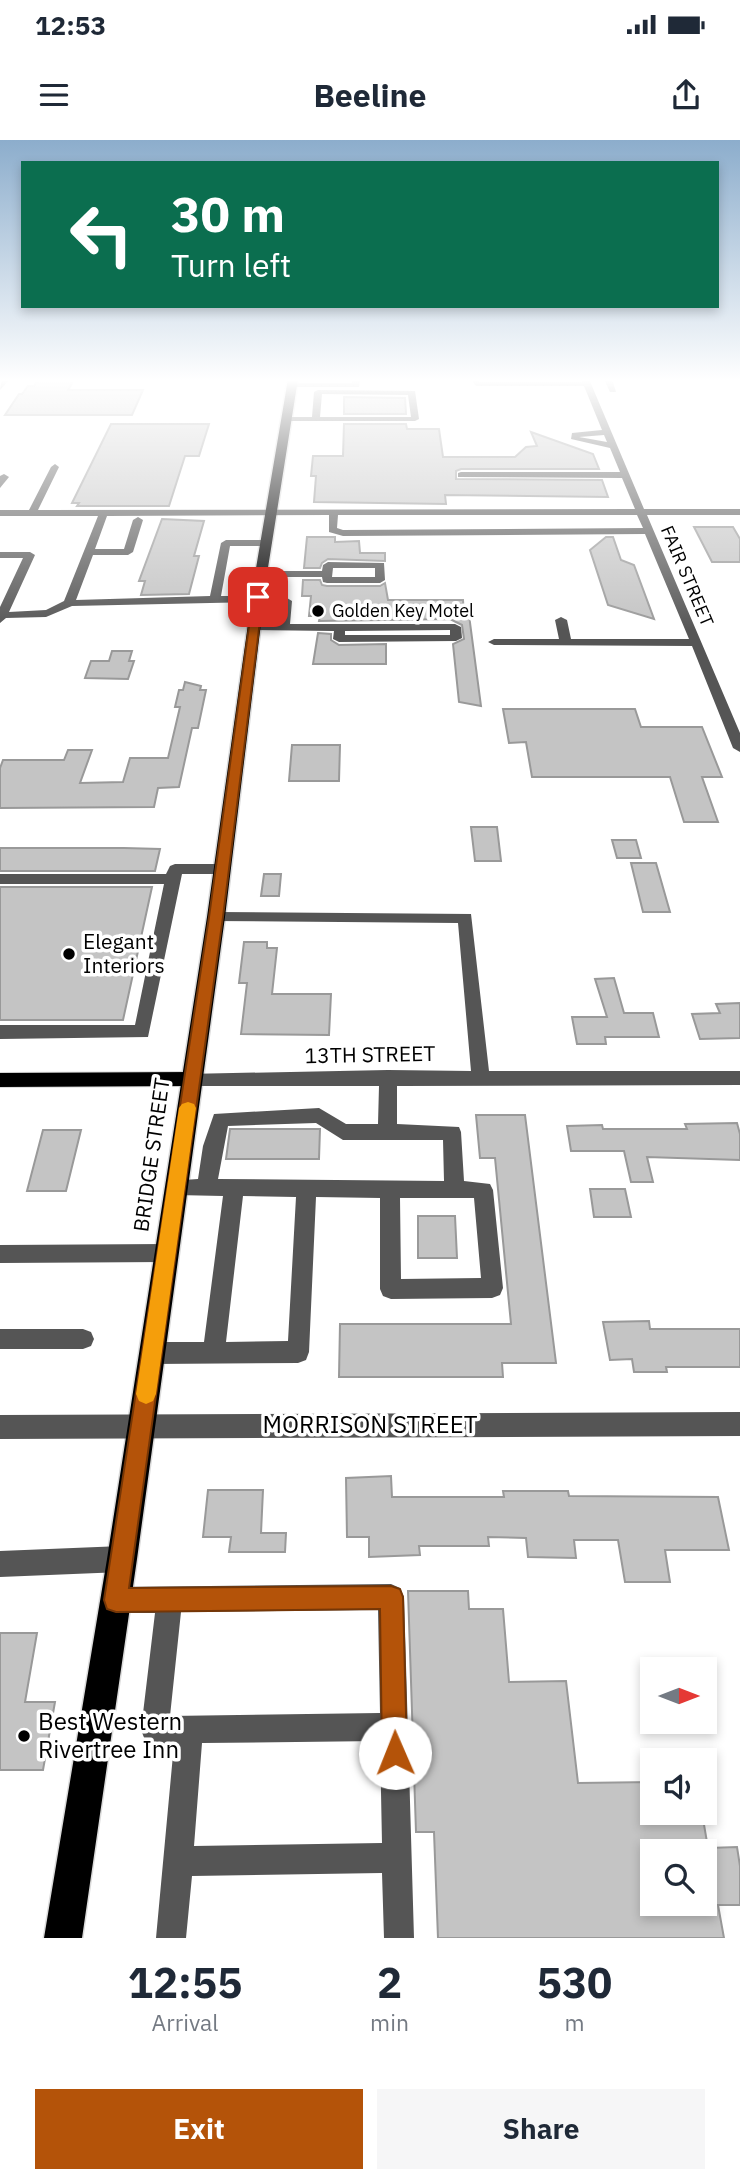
<!DOCTYPE html>
<html lang="en">
<head>
<meta charset="utf-8">
<style>
  :root { --surface:#fff; --page:#f6f6f7; --text:#1f2937; --muted:#747a83; --accent:#b45309 }
  body { margin:0; font-family:"IBM Plex Sans",sans-serif; background:var(--page); color:var(--text); height:100vh; display:flex; flex-direction:column; font-size:26px; white-space:nowrap }
  * { box-sizing:border-box; margin:0 }
  p { font-size:23px; color:var(--muted) }
  .icon { flex:none; width:38px; height:38px; fill:none; stroke:currentColor; stroke-width:2; stroke-linecap:round; stroke-linejoin:round }
  .map { position:relative; height:1798px; overflow:hidden }
  .drawer { display:flex; flex-direction:column; background:var(--surface); flex:1 }
  .drawer>* { flex:none }
  .hud { position:absolute; left:21px; top:21px; width:698px; height:147px; border-radius:0px; box-shadow:0 4px 10px #0003; background:#0b6e4f; color:#fff; overflow:hidden }
  .needle { width:46px; rotate:90deg }
  .tools { position:absolute; left:640px; top:1517px; display:grid; gap:14px }
  .tools a { display:grid; place-items:center; width:77px; height:77px; border-radius:0px; background:var(--surface); box-shadow:0 4px 10px #0003; font-size:35px }
  .pin { position:absolute; display:grid; place-items:center; width:60px; height:60px; color:#fff; margin:-30px; border-radius:14px; box-shadow:0 4px 10px #0006 }
  .me { position:absolute; width:77px; margin:-38px; rotate:359deg; stroke-linejoin:round; filter:drop-shadow(0 0 5px #0008) }
  .turn { display:flex; align-items:center; gap:24px; height:147px; padding:0 35px; font-size:32px }
  .turn .icon { width:91px; height:91px; stroke-width:2.5 }
  .turn b { display:block; font-size:49px; line-height:60px }
  .eta { display:flex; justify-content:space-evenly; align-items:center; height:119px; text-align:center }
  .eta b { font-size:42px; font-weight:700; line-height:49px }
  .primary-button { display:flex; gap:14px; margin-top:auto; padding:14px 35px }
  .primary-button a { flex:1; height:80px; border-radius:0px; background:var(--accent); color:#fff; font-size:28px; font-weight:700; line-height:80px; text-align:center }
  .primary-button a+a { background:var(--page); color:var(--text) }
  .status { display:flex; justify-content:space-between; align-items:center; height:49px; padding:0 35px; background:var(--surface); direction:ltr }
  .status svg { height:19px; fill:currentColor }
  header { display:flex; justify-content:space-between; align-items:center; height:91px; padding:0 35px; background:var(--surface); font-size:32px; font-weight:700 }
  .map>svg:first-child { display:block }
  .building { fill:#c4c4c4; stroke:#999; stroke-width:2; fill-rule:evenodd }
  .lines { fill:none; stroke-linecap:round; stroke-linejoin:round }
  .major-casing { stroke:#dbdbdb; stroke-width:2 }
  .highway-casing { stroke:#dbdbdb; stroke-width:3 }
  .minor { fill:#555; fill-rule:evenodd }
  .major { fill:#000; fill-rule:evenodd }
  .highway { fill:#000; fill-rule:evenodd }
  .route { fill:#b45309; stroke:#753606; stroke-width:2 }
  .slow { fill:#f59e0b }
  .poi-dot { fill:#000; stroke:#fff; stroke-width:2.5 }
  .labels { text-anchor:middle; stroke-width:7; stroke-linejoin:round; paint-order:stroke }
  .far-street-label { font-size:18px; fill:#000; stroke:#fff }
  .far-poi-label { font-size:18px; fill:#000; stroke:#fff; text-anchor:start }
  .poi-label { font-size:21px; fill:#000; stroke:#fff; text-anchor:start }
  .street-label { font-size:21px; fill:#000; stroke:#fff }
  .near-street-label { font-size:24px; fill:#000; stroke:#fff }
  .near-poi-label { font-size:24px; fill:#000; stroke:#fff; text-anchor:start }
</style>
</head>
<body>
<div class="status"><b>12:53</b><svg viewBox="0 0 49 12"><path d="M0 12V9h3v3zM5 12V6h3v6zM10 12V3h3v9zM15 12V0h3v12zM26 1h20v11H26zM47 4h2v5h-2z"/></svg></div>
<header><svg class="icon" aria-label="menu" viewBox="0 0 24 24"><path d="M4 6h16M4 12h16M4 18h16"/></svg>Beeline<svg class="icon" aria-label="share" viewBox="0 0 24 24"><path d="M12 15V3M7 8l5-5 5 5M5 13v7h14v-7"/></svg></header>
<div class="map">
<svg width="740" height="1798" viewBox="0 0 740 1798">
  <rect width="100%" height="100%" fill="#fff"/>
  <g class="building">
    <polygon points="38,239 74,240 68,250 143,250 132,275 5,275 19,254 22,254 28,246 34,246"/>
    <polygon points="344,257 405,258 406,274 344,274"/>
    <polygon points="111,284 209,284 199,316 185,316 169,366 77,366 79,363 72,363"/>
    <polygon points="344,284 406,284 407,289 439,289 443,317 515,317 526,307 537,306 531,292 593,314 599,329 461,329 456,331 456,339 602,340 608,357 445,355 446,364 314,362 316,336 311,336 313,316 343,316"/>
    <polygon points="162,379 204,381 194,416 199,416 189,454 141,455 145,441 139,441"/>
    <polygon points="694,387 733,387 740,399 740,422 712,422"/>
    <polygon points="307,397 335,397 335,402 359,401 360,413 385,413 385,421 328,419 322,423 320,428 304,428"/>
    <polygon points="606,397 613,397 621,420 634,425 654,479 608,465 590,410"/>
    <polygon points="303,440 320,440 322,445 327,446 380,446 385,443 388,460 463,460 464,475 469,475 481,566 459,562 453,504 464,499 462,485 450,479 319,481 320,476 309,476 311,456 302,456"/>
    <polygon points="318,493 331,494 331,500 339,505 386,504 386,524 313,524"/>
    <polygon points="112,511 132,511 129,521 134,521 128,539 85,538 91,521 109,521"/>
    <polygon points="185,542 201,546 200,550 206,550 198,588 192,588 179,647 158,648 154,667 0,668 0,628 3,620 64,620 68,610 92,610 80,643 123,642 130,618 168,618 180,567 175,567 179,550 183,550"/>
    <polygon points="503,569 635,569 641,587 702,587 722,637 702,637 718,682 684,682 670,637 532,637 526,602 509,603"/>
    <polygon points="292,605 340,605 339,641 289,641"/>
    <polygon points="471,687 497,687 501,721 475,721"/>
    <polygon points="612,700 636,700 641,718 617,718"/>
    <polygon points="0,708 124,708 160,709 155,731 0,731"/>
    <polygon points="631,723 656,723 670,772 643,772"/>
    <polygon points="264,734 281,734 279,756 261,756"/>
    <polygon points="0,747 152,747 123,880 0,880"/>
    <polygon points="244,802 267,802 267,808 277,808 272,854 331,854 329,895 241,894 247,843 239,843"/>
    <polygon points="614,838 624,873 653,873 659,897 605,897 606,904 577,904 572,877 607,877 595,839"/>
    <polygon points="740,863 740,898 700,899 692,874 720,873 716,864"/>
    <polygon points="476,975 525,975 556,1223 502,1223 503,1237 339,1237 340,1184 511,1184 495,1018 480,1018"/>
    <polygon points="737,983 740,994 740,1020 647,1017 653,1042 631,1042 624,1011 571,1011 567,986 602,985 603,989 687,989 685,984"/>
    <polygon points="230,989 320,989 319,1019 226,1019"/>
    <polygon points="43,990 81,990 66,1051 27,1051"/>
    <polygon points="590,1049 625,1049 631,1077 594,1077"/>
    <polygon points="418,1076 455,1076 457,1118 418,1118"/>
    <polygon points="649,1181 650,1189 740,1189 740,1227 666,1227 667,1232 634,1232 632,1219 610,1220 603,1182"/>
    <polygon points="391,1336 392,1357 504,1357 503,1351 568,1351 569,1356 718,1357 729,1410 665,1410 670,1442 625,1442 618,1400 574,1400 576,1418 528,1417 526,1398 488,1397 489,1406 419,1406 420,1415 369,1417 369,1397 347,1397 346,1338"/>
    <polygon points="208,1350 263,1350 261,1393 286,1393 285,1412 229,1412 231,1397 203,1397"/>
    <path d="M408 1451H468L469 1469H503L509 1542 566 1541 578 1643 653 1642V1673H702L708 1708 737 1707 740 1726V1765H718L724 1798H438L434 1692H416ZM653 1712H705V1764H653Z"/>
    <polygon points="0,1493 37,1493 25,1562 55,1562 43,1630 0,1630"/>
  </g>
  <g class="lines">
    <g class="major-casing">
      <polygon id="major" points="192,932 198,934 201,939 198,944 192,946 0,947 0,933"/>
    </g>
    <g class="highway-casing">
      <polygon id="highway" points="288,239 298,239 267,434 225,777 137,1419 82,1798 44,1798 107,1419 207,777 255,434"/>
    </g>
    <g class="minor">
      <polygon points="2,239 10,239 0,250"/>
      <polygon points="352,239 360,239 359,247 292,247 288,245 292,243 352,243"/>
      <path d="M471 239H479V242H582L581 239H589L644 369H740V375H647L740 593V612L733 608 692 506 494 505 488 502 494 499H559L555 480 561 477 567 480 571 499H689L645 394 343 396 329 392V375L107 376 95 409H124L133 380 138 377 143 380 133 412 128 415H93L76 460 210 456 221 403 226 400H267L272 403 267 406H230L221 456H258L263 459 258 462 72 466 46 477 6 478 0 483V467L23 418H0V412H30L35 415 9 472 46 470 64 461 98 376H0V370H29L51 327 55 324 59 327 38 370 635 369 622 338 458 337V333L461 332H620L610 308 571 299 572 293 602 290 584 246H476ZM604 295 607 302 579 297ZM338 375H637L643 388 343 390 337 388Z"/>
      <polygon points="604,239 612,239 616,252 610,252"/>
      <path d="M318 250 415 251 419 279 415 281H283L286 277H312L314 252ZM322 254 408 255 411 277H320Z"/>
      <polygon points="4,334 9,337 0,348 0,336"/>
      <path d="M328 422 384 423 385 440 380 443H327L323 442 322 437H261L256 434 261 431H322L323 425ZM333 428H375V437H332Z"/>
      <path d="M287 458 292 461 290 484H455L461 487 462 498 456 501 339 502 333 499 334 491 250 490 248 488 254 485 279 484 282 461ZM450 490V495H345V491Z"/>
      <polygon points="175,724 222,724 229,729 222,734 182,734 148,897 0,899 0,885 135,885 164,744 0,744 0,734 166,734 170,726"/>
      <path d="M216 772 471 774 489 931H740V945L397 946V984L459 987 461 992 464 1041 490 1044 493 1050 503 1148 500 1155 492 1158 391 1159 383 1156 380 1149V1058L316 1057 309 1212 306 1220 298 1223 152 1224 144 1221 141 1213 144 1205 152 1202H204L223 1056 176 1055 169 1053 166 1047 169 1041 198 1039 203 1006 214 974 319 968 346 984H378L379 946H192L186 944 183 939 186 934 388 930 471 931 458 783 210 781 208 777ZM316 983 343 1000H443L444 1041 218 1039 228 986ZM243 1056 296 1057 288 1201 226 1202ZM400 1058H474L481 1138 401 1139Z"/>
      <polygon points="166,1104 173,1106 176,1113 173,1120 166,1122 0,1123 0,1105"/>
      <polygon points="0,1189 83,1189 91,1192 94,1199 91,1206 83,1209 0,1209"/>
      <polygon points="740,1272 740,1296 0,1299 0,1275"/>
      <polygon points="122,1406 131,1410 135,1419 131,1428 122,1432 0,1437 0,1411"/>
      <path d="M391 1444 400 1448 404 1457 414 1798H384L382 1733 192 1736 186 1798H156L174 1604H155L145 1600 141 1590 155 1473H116L107 1469 103 1460 107 1451 116 1447ZM378 1470 380 1573 170 1576 181 1472ZM380 1601 382 1703 194 1706 202 1603Z"/>
    </g>
    <use href="#major" class="major"/>
    <use href="#highway" class="highway"/>
  </g>
  <linearGradient id="sky" x2="0" y2="1"><stop stop-color="#8cadcc"/><stop offset="0.49" stop-color="#fff"/><stop offset="1" stop-color="#fff" stop-opacity="0"/></linearGradient>
  <rect width="740" height="491" fill="url(#sky)"/>
  <polygon class="route" points="258,454 263,457 223,777 129,1448 391,1446 400,1449 403,1457 407,1613 404,1622 395,1626 386,1622 382,1613 380,1469 116,1472 107,1469 104,1460 209,777 253,457"/>
  <polygon class="slow" points="188,962 194,964 196,968 156,1254 153,1261 146,1264 139,1261 136,1254 179,968 182,964"/>
  <g class="poi-dot">
    <circle cx="318" cy="471" r="7"/>
    <circle cx="69" cy="814" r="7"/>
    <circle cx="24" cy="1596" r="7"/>
  </g>
  <g class="labels">
    <g class="far-street-label">
      <text transform="translate(687 436) rotate(67)" y="6">FAIR STREET</text>
    </g>
    <g class="far-poi-label">
      <text x="332" y="477">Golden Key Motel</text>
    </g>
    <g class="poi-label">
      <text x="83" y="809">Elegant<tspan x="83" dy="24">Interiors</tspan></text>
    </g>
    <g class="street-label">
      <text transform="translate(370 915) rotate(-1)" y="7">13TH STREET</text>
      <text transform="translate(152 1015) rotate(-82)" y="7">BRIDGE STREET</text>
    </g>
    <g class="near-street-label">
      <text x="370" y="1293">MORRISON STREET</text>
    </g>
    <g class="near-poi-label">
      <text x="38" y="1590">Best Western<tspan x="38" dy="28">Rivertree Inn</tspan></text>
    </g>
  </g>
</svg>
<div class="tools">
<a><svg class="needle" viewBox="-14 -14 28 28"><path d="M0-13l5 13h-10z" fill="#e53935"/><path d="M0 13l5-13h-10z" fill="#747a83"/></svg></a>
<a><svg class="icon" aria-label="sound" viewBox="0 0 24 24"><path d="M4 9h4l5-4v14l-5-4H4zM17 9q2 3 0 6"/></svg></a>
<a><svg class="icon" aria-label="search" viewBox="0 0 24 24"><circle cx="10" cy="10" r="6"/><path d="M15 15l6 6"/></svg></a>
</div>
<div class="pin" style="left:258px;top:457px;background:#d93025"><svg class="icon" aria-label="arrive" viewBox="0 0 24 24"><path d="M6 21V4h12l-3 4 3 4H6"/></svg></div>
<svg class="me" style="left:395px;top:1613px" viewBox="-20 -20 40 40"><circle r="19" fill="#fff"/><path d="M0-13L10 11 0 6-10 11z" fill="#b45309"/></svg>
<div class="hud">
<div class="turn"><svg class="icon" aria-label="left" viewBox="0 0 24 24"><path d="M17 20v-9H6M10 6l-5 5 5 5"/></svg><div><b>30 m</b>Turn left</div></div>
</div>
</div>
<section class="drawer">
<div class="eta">
<div><b>12:55</b><p>Arrival</p></div>
<div><b>2</b><p>min</p></div>
<div><b>530</b><p>m</p></div>
</div>
<div class="primary-button"><a>Exit</a><a>Share</a></div>
</section>
</body>
</html>
